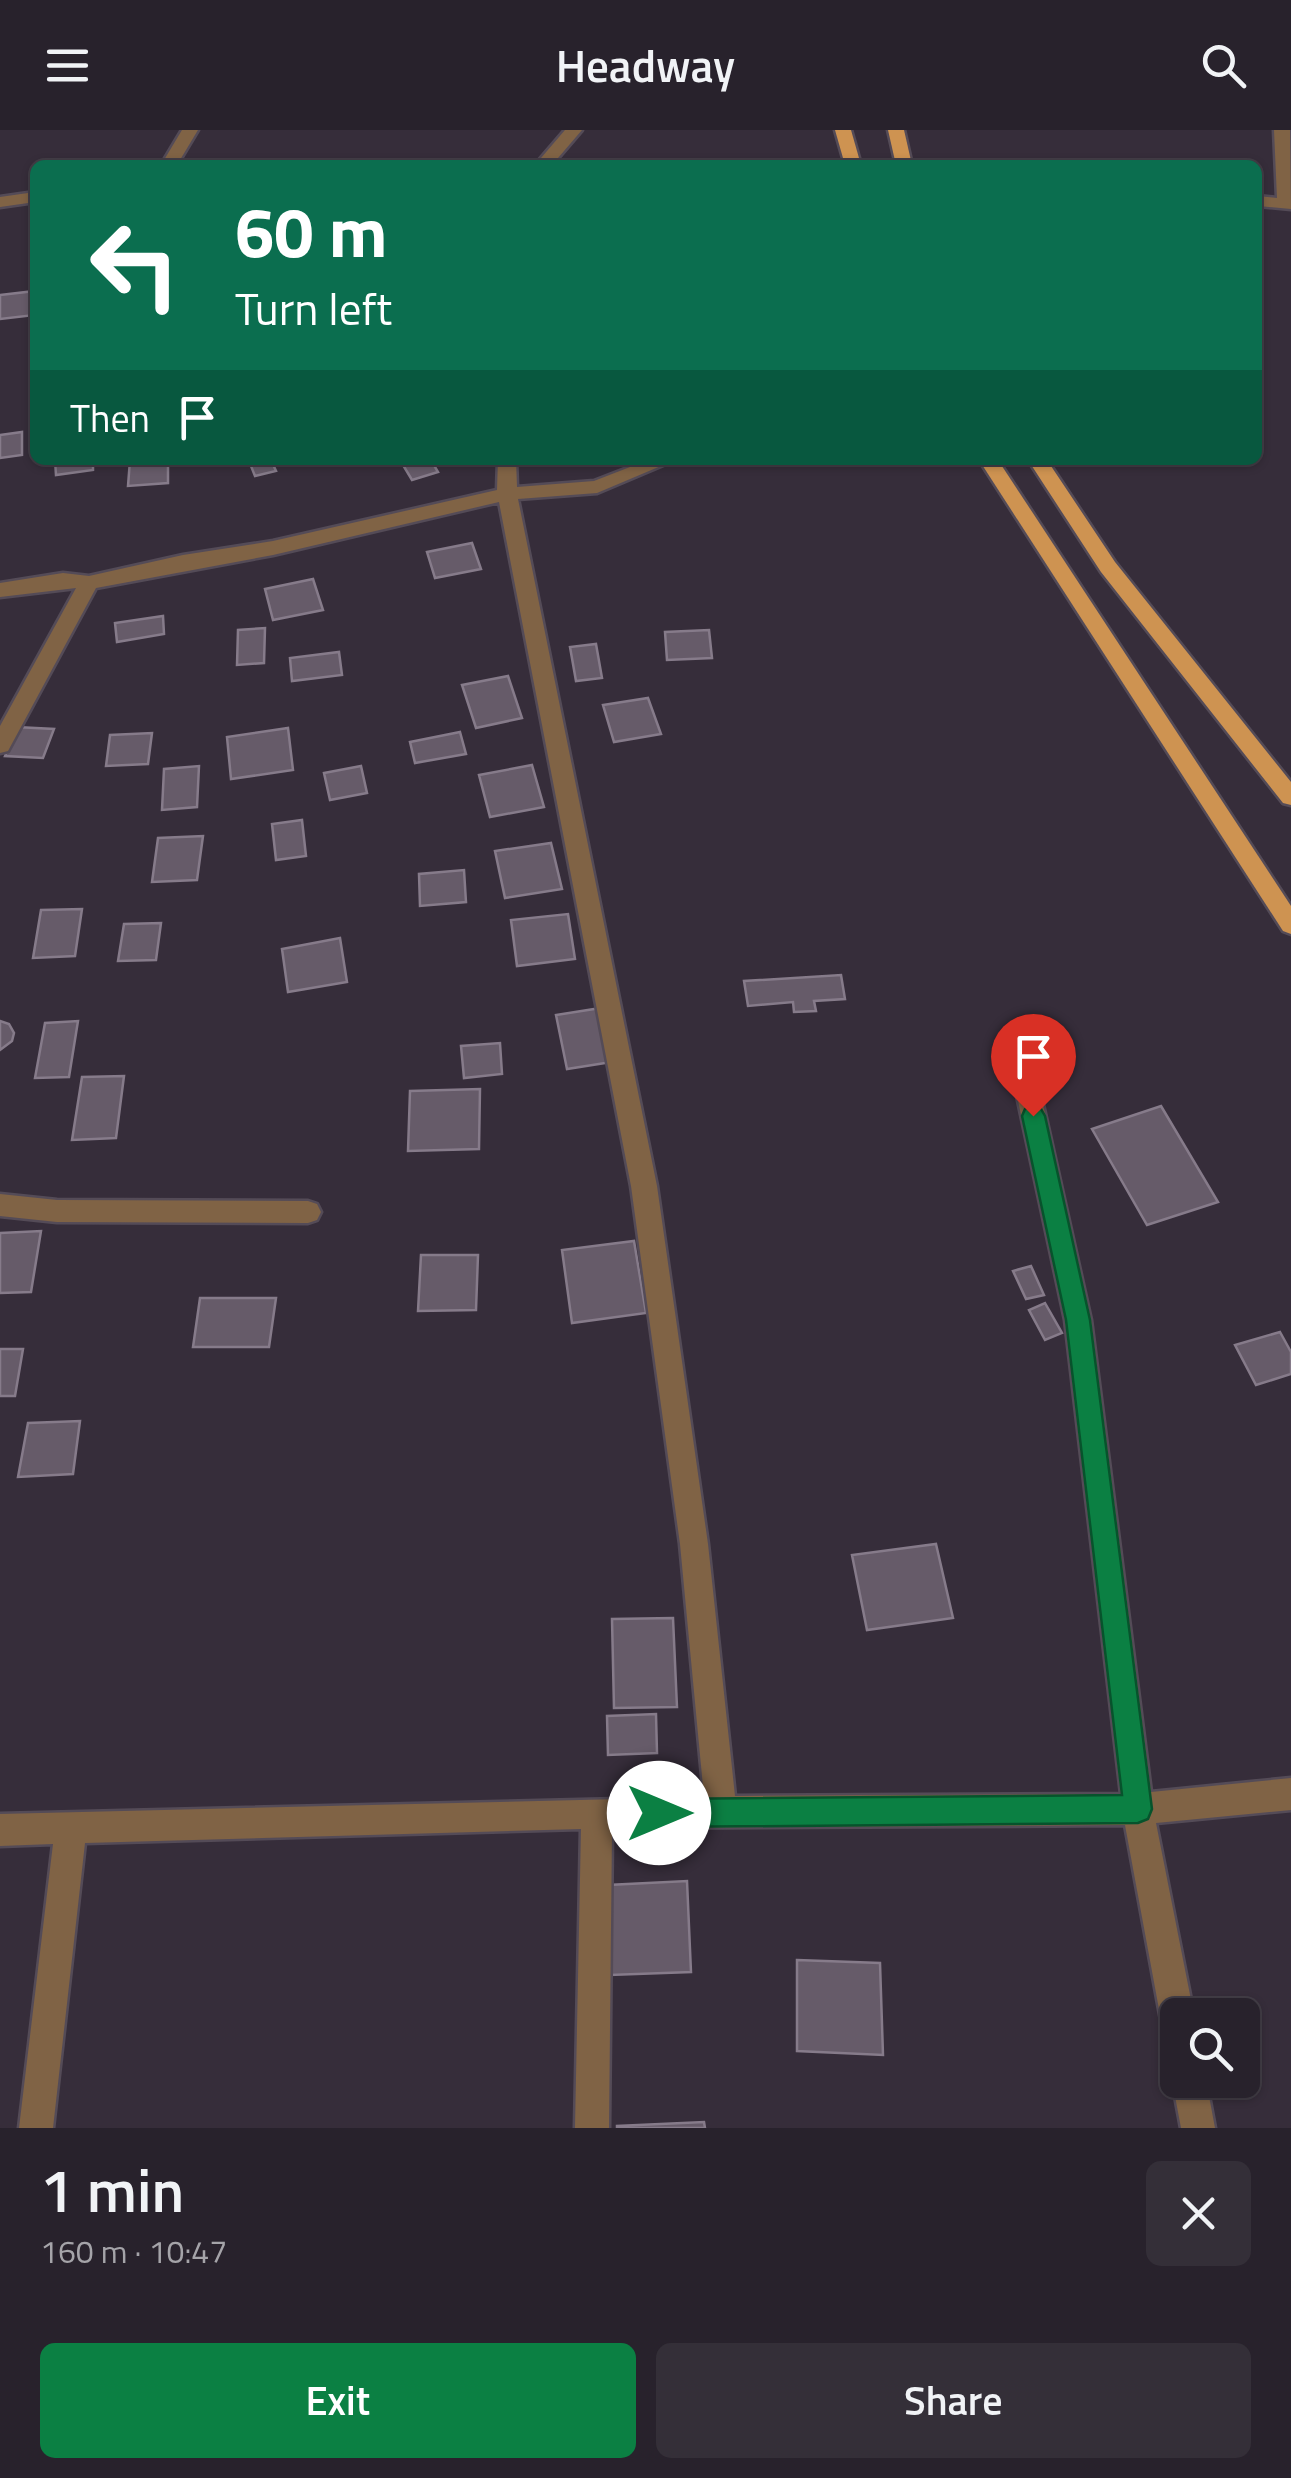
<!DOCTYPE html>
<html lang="en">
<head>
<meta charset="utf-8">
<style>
  :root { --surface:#28222c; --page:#342f38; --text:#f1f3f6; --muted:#a5a4a9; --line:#443f48; --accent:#0b8043 }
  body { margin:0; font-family:"Titillium Web",sans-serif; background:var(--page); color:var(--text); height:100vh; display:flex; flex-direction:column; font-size:38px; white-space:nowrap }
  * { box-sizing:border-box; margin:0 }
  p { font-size:32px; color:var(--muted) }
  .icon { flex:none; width:55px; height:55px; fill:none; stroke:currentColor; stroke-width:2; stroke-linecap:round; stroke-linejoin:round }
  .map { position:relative; height:1998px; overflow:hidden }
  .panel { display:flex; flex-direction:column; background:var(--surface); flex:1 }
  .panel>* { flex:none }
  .top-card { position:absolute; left:30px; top:30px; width:1232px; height:305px; border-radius:15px; box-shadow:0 2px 8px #0004,0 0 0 2px var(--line); background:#0b6e4f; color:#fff; overflow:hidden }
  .tools { position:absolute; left:1160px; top:1868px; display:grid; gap:20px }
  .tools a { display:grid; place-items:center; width:100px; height:100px; border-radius:15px; background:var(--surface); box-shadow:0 2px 8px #0004,0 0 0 2px var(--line); font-size:50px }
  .pin { position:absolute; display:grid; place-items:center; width:85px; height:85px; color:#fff; margin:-102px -42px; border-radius:50% 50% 50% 0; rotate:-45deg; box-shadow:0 0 10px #0007 }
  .pin .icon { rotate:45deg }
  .me { position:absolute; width:110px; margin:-55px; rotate:90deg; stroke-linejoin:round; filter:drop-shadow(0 0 8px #0008) }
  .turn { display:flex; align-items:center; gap:35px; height:210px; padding:0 40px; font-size:45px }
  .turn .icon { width:130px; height:130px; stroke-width:2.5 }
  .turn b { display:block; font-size:70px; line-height:85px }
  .then { display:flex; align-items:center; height:95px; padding:0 40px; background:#0003; gap:20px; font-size:38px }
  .round { display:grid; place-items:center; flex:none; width:105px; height:105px; border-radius:15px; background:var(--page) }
  .head { display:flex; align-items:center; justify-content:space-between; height:170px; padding:0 40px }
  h1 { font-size:60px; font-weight:600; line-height:75px }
  .cta { display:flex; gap:20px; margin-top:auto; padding:20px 40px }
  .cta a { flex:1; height:115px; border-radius:15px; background:var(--accent); color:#fff; font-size:40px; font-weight:600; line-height:115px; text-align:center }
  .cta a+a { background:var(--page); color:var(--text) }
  header { display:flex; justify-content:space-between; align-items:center; height:130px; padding:0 40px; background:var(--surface); font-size:45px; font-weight:600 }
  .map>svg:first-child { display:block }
  .building { fill:#665b69; stroke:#867b8a; stroke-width:2.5 }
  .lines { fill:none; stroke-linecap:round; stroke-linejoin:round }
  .street-casing { stroke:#544b57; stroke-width:5 }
  .primary-casing { stroke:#544b57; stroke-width:5 }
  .street { fill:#806345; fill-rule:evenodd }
  .primary { fill:#ce9351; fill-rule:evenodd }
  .route { fill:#0b8043; stroke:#07532c; stroke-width:2.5 }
</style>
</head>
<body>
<header><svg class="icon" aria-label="menu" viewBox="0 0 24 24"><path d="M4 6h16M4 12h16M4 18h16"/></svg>Headway<svg class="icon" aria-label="search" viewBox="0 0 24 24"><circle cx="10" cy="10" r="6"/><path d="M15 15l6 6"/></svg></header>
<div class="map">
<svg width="1291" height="1998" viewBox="0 0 1291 1998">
  <rect width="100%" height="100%" fill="#362d3a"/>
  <g class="building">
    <polygon points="35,161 35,185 0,189 0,165"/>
    <polygon points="22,302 22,325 0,328 0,305"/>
    <polygon points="55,330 93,330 93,340 56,345"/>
    <polygon points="130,330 168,330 168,353 128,356"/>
    <polygon points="271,330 276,341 255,346 249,331"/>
    <polygon points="422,330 431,330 438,342 412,350 403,335"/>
    <polygon points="472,413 481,439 435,448 427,422"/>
    <polygon points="313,449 323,480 273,490 265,459"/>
    <polygon points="163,486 164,504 117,512 115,493"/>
    <polygon points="265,498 264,533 237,535 238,500"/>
    <polygon points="709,500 712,528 667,530 665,502"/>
    <polygon points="596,514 602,548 576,551 570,517"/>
    <polygon points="339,522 342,545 292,551 290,528"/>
    <polygon points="508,546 522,588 476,598 462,555"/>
    <polygon points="648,568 661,604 614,612 603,575"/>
    <polygon points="16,597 54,599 43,628 5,626"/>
    <polygon points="288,598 293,640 231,649 227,607"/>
    <polygon points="460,602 466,624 415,633 410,612"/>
    <polygon points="152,603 148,634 106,636 110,605"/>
    <polygon points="532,635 544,677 490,687 479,645"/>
    <polygon points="199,636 197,677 162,680 164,639"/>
    <polygon points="361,636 367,663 330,670 324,643"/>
    <polygon points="302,690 306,726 276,730 272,694"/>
    <polygon points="203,706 197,750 152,752 158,708"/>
    <polygon points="551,713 562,759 505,768 495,721"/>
    <polygon points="464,740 466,772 420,776 419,744"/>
    <polygon points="82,779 75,826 33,828 41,780"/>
    <polygon points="568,784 575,829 517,836 511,790"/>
    <polygon points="161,793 156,830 118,831 124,794"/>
    <polygon points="340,808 347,852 288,862 282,819"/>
    <polygon points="841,845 845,869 814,871 816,881 794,882 793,872 748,876 744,851"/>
    <polygon points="607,877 618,931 567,939 556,885"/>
    <polygon points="0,891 9,894 14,903 12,911 0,920"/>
    <polygon points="78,891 69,947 35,948 45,893"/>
    <polygon points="500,913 502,944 464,948 461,916"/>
    <polygon points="124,946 116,1008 72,1010 82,947"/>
    <polygon points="480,959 479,1019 408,1021 410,961"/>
    <polygon points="1161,976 1218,1072 1147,1095 1092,999"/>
    <polygon points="41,1101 31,1162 0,1163 0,1103"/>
    <polygon points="634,1111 646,1183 572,1193 562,1120"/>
    <polygon points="421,1125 478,1125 476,1180 418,1181"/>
    <polygon points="1031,1136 1044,1165 1026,1169 1013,1141"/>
    <polygon points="200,1168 276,1168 269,1217 193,1217"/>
    <polygon points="1045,1173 1062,1203 1045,1210 1029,1180"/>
    <polygon points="1280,1202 1291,1222 1291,1244 1256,1255 1235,1215"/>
    <polygon points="0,1219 23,1219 15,1266 0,1266"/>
    <polygon points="80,1291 73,1344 18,1347 28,1293"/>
    <polygon points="936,1414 953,1488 867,1500 852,1425"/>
    <polygon points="673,1488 677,1577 614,1578 612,1489"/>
    <polygon points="656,1584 657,1623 608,1625 607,1586"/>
    <polygon points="687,1751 691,1842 610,1845 608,1755"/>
    <polygon points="797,1830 880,1833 883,1925 797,1921"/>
    <polygon points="704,1992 705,1998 617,1998 617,1996"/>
  </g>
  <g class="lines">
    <g class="street-casing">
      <g id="street">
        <polygon points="182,0 198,0 177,35 161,35"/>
        <polygon points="565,0 582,0 552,35 535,35"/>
        <polygon points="1274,0 1290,0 1291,79 1258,76 1258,66 1277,68"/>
        <polygon points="35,62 35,72 0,77 0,67"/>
        <polygon points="498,330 516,330 517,357 594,351 648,330 675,330 597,363 518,369 657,1056 708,1414 735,1666 1121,1664 1065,1190 1014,952 1017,945 1026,942 1035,945 1038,952 1091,1190 1151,1662 1291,1648 1291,1680 1156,1693 1194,1885 1178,1885 1178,1906 1166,1902 1161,1890 1125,1695 612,1698 609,1998 575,1998 581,1699 85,1713 53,1998 19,1998 53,1714 0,1716 0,1684 704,1667 680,1414 631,1056 499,372 273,425 96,458 8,621 0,623 0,596 76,458 0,467 0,453 63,443 89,446 183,425 273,411 497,360"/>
        <polygon points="0,1064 57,1070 308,1071 317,1074 321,1082 317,1090 308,1093 57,1092 0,1086"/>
        <polygon points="1177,1938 1178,1950 1206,1950 1215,1998 1181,1998 1172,1950"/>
      </g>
    </g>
    <g class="primary-casing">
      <g id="primary">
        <polygon points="835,0 851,0 861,35 845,35"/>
        <polygon points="888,0 904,0 912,35 896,35"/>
        <polygon points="979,330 998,330 1291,776 1291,804 1283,801"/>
        <polygon points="1028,330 1047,330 1115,432 1291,652 1291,675 1283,673 1101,442"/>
      </g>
    </g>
    <use href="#street" class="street"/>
    <use href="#primary" class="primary"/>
  </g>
  <polygon class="route" points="1033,976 1041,979 1045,986 1090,1190 1152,1679 1148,1689 1138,1693 659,1697 649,1693 645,1683 649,1673 659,1669 1122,1665 1066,1190 1022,986 1025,979"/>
</svg>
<div class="tools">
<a><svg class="icon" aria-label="search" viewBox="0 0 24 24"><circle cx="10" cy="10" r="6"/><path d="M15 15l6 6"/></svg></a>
</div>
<div class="pin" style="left:1033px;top:986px;background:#d93025"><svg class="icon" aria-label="arrive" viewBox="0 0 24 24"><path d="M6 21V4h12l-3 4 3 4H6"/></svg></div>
<svg class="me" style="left:659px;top:1683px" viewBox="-20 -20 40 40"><circle r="19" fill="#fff"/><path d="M0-13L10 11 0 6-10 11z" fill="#0b8043"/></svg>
<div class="top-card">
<div class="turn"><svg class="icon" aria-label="left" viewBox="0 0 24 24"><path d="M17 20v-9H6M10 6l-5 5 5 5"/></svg><div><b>60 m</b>Turn left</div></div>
<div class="then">Then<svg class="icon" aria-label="arrive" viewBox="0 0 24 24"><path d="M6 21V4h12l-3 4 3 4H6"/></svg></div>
</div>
</div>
<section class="panel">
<div class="head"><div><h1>1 min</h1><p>160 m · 10:47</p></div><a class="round"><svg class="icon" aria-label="close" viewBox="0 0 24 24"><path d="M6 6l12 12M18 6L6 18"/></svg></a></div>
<div class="cta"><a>Exit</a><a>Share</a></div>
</section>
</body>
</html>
